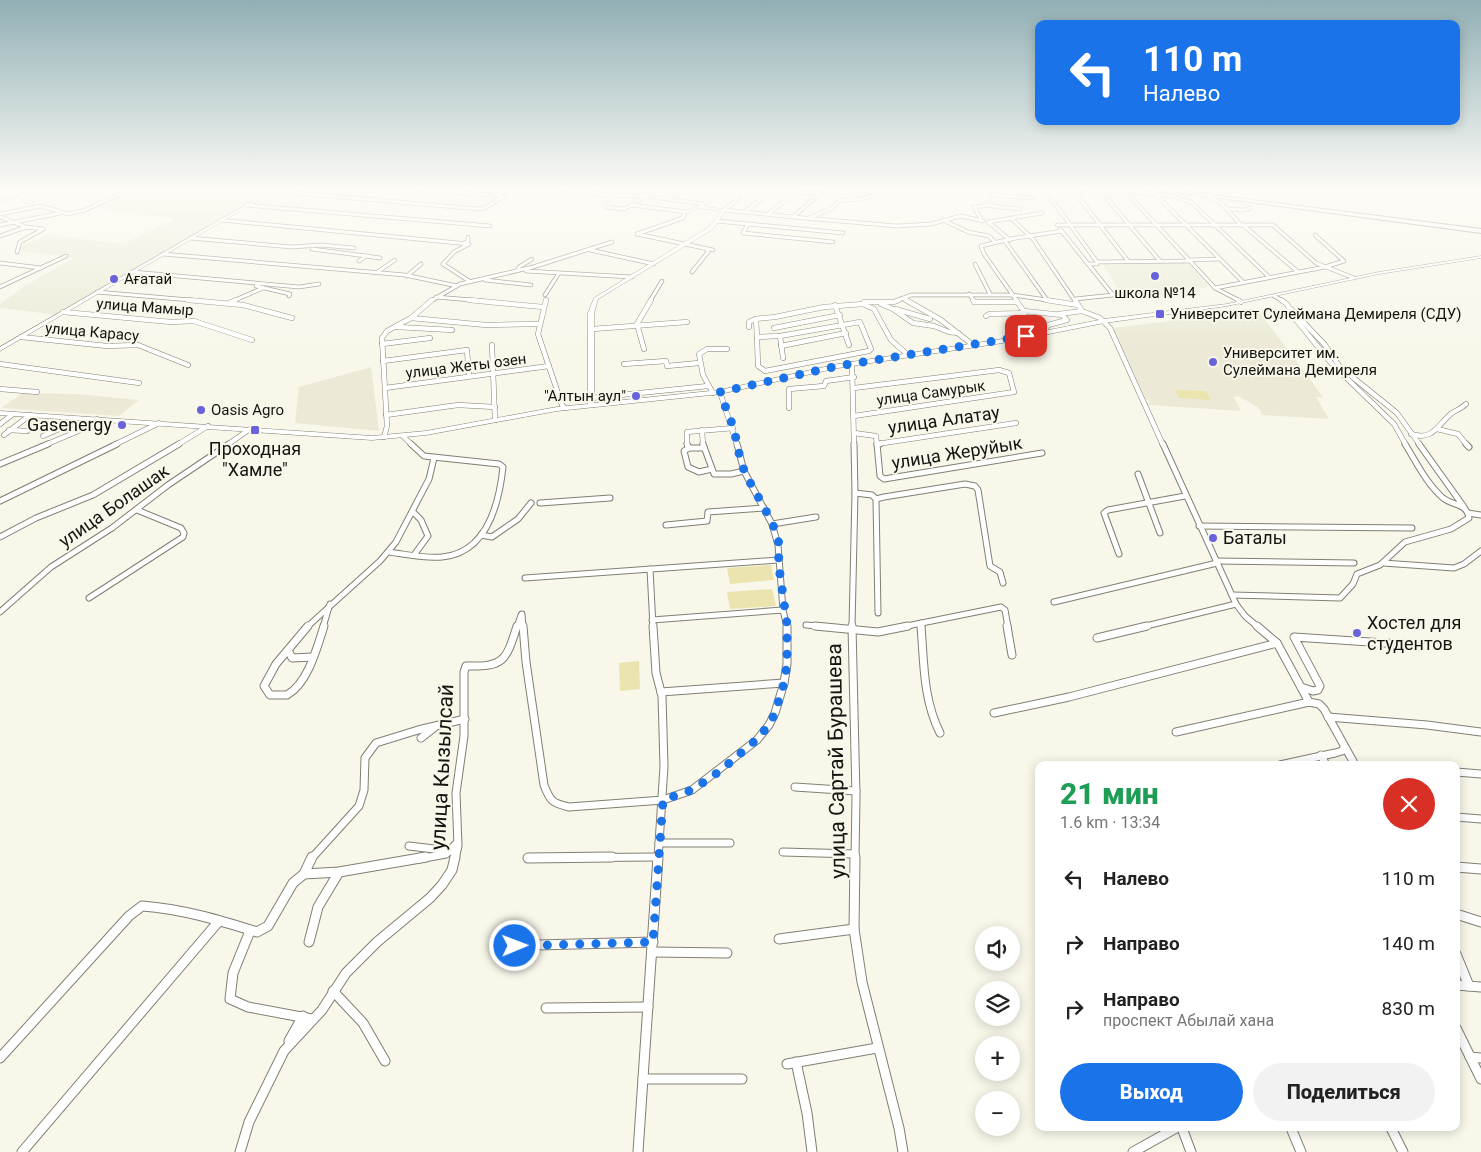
<!DOCTYPE html>
<html lang="ru">
<head>
<meta charset="utf-8">
<style>
  :root { --surface:#fff; --page:#f2f2f2; --text:#222; --muted:#767676; --accent:#1a73e8 }
  body { margin:0; font-family:Roboto,sans-serif; background:var(--page); color:var(--text); height:100vh; display:flex; flex-direction:column; font-size:19px; white-space:nowrap }
  * { box-sizing:border-box; margin:0 }
  p { font-size:16px; color:var(--muted) }
  .icon { flex:none; width:28px; height:28px; fill:none; stroke:currentColor; stroke-width:2; stroke-linecap:round; stroke-linejoin:round }
  .map { position:relative; flex:1; overflow:hidden }
  .drawer { position:absolute; left:1035px; top:761px; width:425px; height:370px; display:flex; flex-direction:column; background:var(--surface); border-radius:10px; box-shadow:0 2px 12px #0003 }
  .drawer>* { flex:none }
  .guide { position:absolute; left:1035px; top:20px; width:425px; height:105px; border-radius:10px; box-shadow:0 2px 12px #0003; background:#1a73e8; color:#fff; overflow:hidden }
  .tools { position:absolute; left:975px; top:926px; display:grid; gap:10px }
  .tools a { display:grid; place-items:center; width:45px; height:45px; border-radius:50%; background:var(--surface); box-shadow:0 2px 12px #0003; font-size:25px }
  .pin { position:absolute; display:grid; place-items:center; width:42px; height:42px; color:#fff; margin:-21px; border-radius:10px; box-shadow:0 2px 8px #0006 }
  .me { position:absolute; width:55px; margin:-28px; rotate:89deg; stroke-linejoin:round; filter:drop-shadow(0 0 4px #0008) }
  .turn { display:flex; align-items:center; gap:18px; height:105px; padding:0 25px; font-size:22px }
  .turn .icon { width:65px; height:65px; stroke-width:2.5 }
  .turn b { display:block; font-size:35px; line-height:42px }
  .round { display:grid; place-items:center; flex:none; width:52px; height:52px; border-radius:26px; background:var(--page) }
  .overview { display:flex; align-items:center; justify-content:space-between; height:85px; padding:0 25px }
  h1 { font-size:30px; font-weight:800; line-height:38px; color:#1e9e55 }
  .button { display:flex; gap:10px; margin-top:auto; padding:10px 25px }
  .button a { flex:1; height:58px; border-radius:30px; background:var(--accent); color:#fff; font-size:20px; font-weight:800; line-height:58px; text-align:center }
  .button a+a { background:var(--page); color:var(--text) }
  ul { padding:0; list-style:none }
  li { display:flex; align-items:center; gap:15px; height:65px; padding:0 25px }
  li div { flex:1 }
  li b { display:block; font-size:19px }
  li em { font-style:normal }
  .map>svg:first-child { display:block }
  .built { fill:#ecead6 }
  .green { fill:#ebe4ae }
  .lines { fill:none; stroke-linecap:round; stroke-linejoin:round }
  .street-far4-casing { stroke:#817f74; stroke-width:4.5 }
  .street-far3-casing { stroke:#817f74; stroke-width:5.5 }
  .street-far2-casing { stroke:#817f74; stroke-width:7 }
  .street-far1-casing { stroke:#817f74; stroke-width:9 }
  .street-casing { stroke:#817f74; stroke-width:11 }
  .secondary-casing { stroke:#817f74; stroke-width:1 }
  .highway-casing { stroke:#817f74; stroke-width:2 }
  .street-far4 { stroke:#fff; stroke-width:3 }
  .street-far3 { stroke:#fff; stroke-width:4.5 }
  .street-far2 { stroke:#fff; stroke-width:5 }
  .street-far1 { stroke:#fff; stroke-width:7 }
  .street { stroke:#fff; stroke-width:9 }
  .secondary { fill:#fff; fill-rule:evenodd }
  .highway { fill:#fff; fill-rule:evenodd }
  .route { stroke:#1a73e8; stroke-width:9; stroke-dasharray:0 16.2 }
  .poi-dot { fill:#6862db; stroke:#f8f7ea; stroke-width:2 }
  .labels { text-anchor:middle; stroke-width:4; stroke-linejoin:round; paint-order:stroke }
  .far-poi-label { font-size:15px; fill:#151410; stroke:#f8f7ea; text-anchor:start }
  .far-street-label { font-size:15px; fill:#151410; stroke:#f8f7ea }
  .street-label { font-size:18px; fill:#151410; stroke:#f8f7ea }
  .poi-label { font-size:18px; fill:#151410; stroke:#f8f7ea; text-anchor:start }
  .near-street-label { font-size:21px; fill:#151410; stroke:#f8f7ea }
</style>
</head>
<body>
<div class="map">
<svg width="1481" height="1152" viewBox="0 0 1481 1152">
  <rect width="100%" height="100%" fill="#f8f7ea"/>
  <g class="built">
    <polygon points="138,188 212,188 264,193 58,315 0,308 0,304 26,285 74,258 13,250 48,235 123,244 175,219 90,208"/>
    <polygon points="1188,263 1209,287 1135,300 1123,297 1103,264"/>
    <polygon points="1258,310 1323,397 1316,397 1329,419 1262,415 1258,407 1238,396 1234,397 1241,411 1148,405 1147,403 1151,402 1146,399 1113,328"/>
    <polygon points="371,367 379,431 295,423 299,387"/>
    <polygon points="23,393 76,394 139,400 119,416 1,408"/>
  </g>
  <g class="green">
    <polygon points="1292,188 1367,188 1344,188 1341,193 1345,194 1346,198 1341,196 1341,193 1311,193"/>
    <polygon points="1175,390 1206,391 1211,400 1179,398"/>
    <polygon points="771,565 774,580 730,584 727,568"/>
    <polygon points="772,589 776,606 730,609 727,592"/>
    <polygon points="639,661 640,689 620,691 619,663"/>
  </g>
  <g class="lines">
    <g class="street-far4-casing">
      <g id="street-far4">
        <polyline points="31,188 36,193"/>
        <polyline points="398,188 504,196"/>
        <polyline points="557,188 607,195"/>
        <polyline points="754,188 754,191 769,193"/>
        <polyline points="1471,188 1472,191"/>
        <polyline points="271,191 479,209 485,208 504,196"/>
        <polyline points="1125,191 1172,196 1191,202 1269,277"/>
        <polyline points="1125,191 1215,288 1240,301"/>
        <polyline points="795,193 817,193"/>
        <polyline points="1160,194 1157,196 1243,282"/>
        <polyline points="22,195 24,200 32,203"/>
        <polyline points="604,195 646,196 703,204"/>
        <polyline points="992,195 1033,198"/>
        <polyline points="1110,195 1112,190"/>
        <polyline points="1205,195 1221,203 1241,225"/>
        <polyline points="852,197 875,188"/>
        <polyline points="1050,197 1097,262"/>
        <polyline points="667,199 683,188"/>
        <polyline points="608,200 610,193 625,188"/>
        <polyline points="246,205 490,226"/>
        <polyline points="631,205 658,188"/>
        <polyline points="991,206 1020,209"/>
        <polyline points="607,207 624,209 631,205 687,212"/>
        <polyline points="1227,209 1244,210 1250,208"/>
        <polyline points="724,210 793,217 819,194 832,188"/>
        <polyline points="724,210 739,198"/>
        <polyline points="745,212 775,188"/>
        <polyline points="0,214 41,206 68,214 85,210 133,188"/>
        <polyline points="768,214 801,188"/>
        <polyline points="0,217 26,227 43,229"/>
        <polyline points="793,217 897,226 931,224 961,216 983,221"/>
        <path d="M809 218 832 208 840 200C853 200 864 200 876 194L877 188"/>
        <polyline points="1011,218 1033,239 1075,301"/>
        <polyline points="981,219 974,207 992,205 993,188"/>
        <polyline points="221,220 469,244 454,252 443,264 469,281"/>
        <polyline points="943,220 968,232 989,236 994,241"/>
        <polyline points="716,221 843,233"/>
        <polyline points="748,224 743,233 833,242"/>
        <polyline points="0,225 61,213"/>
        <polyline points="1057,225 1273,225 1316,263 1354,278"/>
        <polyline points="1243,225 1297,271"/>
        <polyline points="1060,229 1113,295 1075,299"/>
        <polyline points="637,234 713,250"/>
        <polyline points="637,234 683,218 684,213"/>
        <polyline points="0,236 26,227"/>
        <polyline points="190,238 292,247 321,245 354,248"/>
        <polyline points="1010,240 988,222 1042,213"/>
        <polyline points="1005,241 1047,300"/>
        <polyline points="463,244 468,241 468,237"/>
        <polyline points="312,249 366,256 359,261"/>
        <polyline points="590,250 654,264"/>
        <polyline points="17,252 20,242 43,229"/>
        <polyline points="163,254 405,275 457,286"/>
        <polyline points="366,256 380,258"/>
        <polyline points="1189,260 1219,259"/>
        <polyline points="1128,261 1073,190 1098,188 1160,261"/>
        <polyline points="0,263 41,268"/>
        <polyline points="975,264 990,294"/>
        <polyline points="1088,264 1097,264 1097,262 1191,261"/>
        <polyline points="518,270 519,267 532,259"/>
        <polyline points="526,271 632,277"/>
        <polyline points="133,272 299,287 319,284"/>
        <polyline points="692,272 708,252 707,249"/>
        <polyline points="376,273 395,260"/>
        <polyline points="407,276 421,264"/>
        <polyline points="485,280 531,285"/>
        <polyline points="256,286 290,294 289,296"/>
        <polyline points="0,287 66,256"/>
        <polyline points="1215,288 1325,267 1344,261 1315,235"/>
        <polyline points="97,292 202,301"/>
        <polyline points="969,294 974,301"/>
        <polyline points="545,295 559,273"/>
        <polyline points="1012,295 1054,301"/>
        <polyline points="1274,296 1283,301"/>
        <polyline points="436,297 483,301"/>
        <polyline points="902,298 908,301"/>
        <polyline points="233,301 263,288"/>
        <polyline points="431,301 460,284 533,267 612,242"/>
        <polyline points="650,301 662,281"/>
        <polyline points="896,301 911,295 1013,295"/>
        <polyline points="1017,301 984,254 981,246 1010,239 1062,231"/>
      </g>
    </g>
    <g class="street-far3-casing">
      <g id="street-far3">
        <polyline points="188,300 243,305 292,318"/>
        <polyline points="469,300 543,307"/>
        <polyline points="546,300 538,334 562,405 565,408"/>
        <polyline points="906,300 941,320 973,345"/>
        <polyline points="973,300 974,302 1016,302"/>
        <polyline points="1046,300 1078,305"/>
        <polyline points="1075,300 1082,311 1100,318 1110,328 1163,445"/>
        <polyline points="1238,300 1241,302"/>
        <polyline points="1281,300 1287,304 1293,316 1332,364 1394,424 1406,445"/>
        <polyline points="864,302 894,302 899,300"/>
        <polyline points="229,303 236,300"/>
        <polyline points="881,304 893,309 913,323 934,326 949,332 958,333"/>
        <polyline points="835,305 849,345"/>
        <polyline points="895,309 930,319"/>
        <polyline points="1291,309 1325,345 1340,367 1397,413 1420,445"/>
        <polyline points="1024,311 1062,315 1067,320 1048,325 1044,332"/>
        <polyline points="63,312 171,322 194,321 252,340"/>
        <polyline points="1059,314 1082,311"/>
        <polyline points="986,316 989,314 1025,313 1016,300"/>
        <polyline points="411,318 486,325 540,324"/>
        <polyline points="756,319 757,337"/>
        <polygon points="860,322 871,349 869,351 765,371 758,366 757,337 780,336"/>
        <polyline points="397,327 452,330"/>
        <polyline points="749,327 749,322 755,319 775,317 824,307 863,304 874,309 891,340 908,355"/>
        <polyline points="774,328 840,315"/>
        <polyline points="592,329 687,322"/>
        <polyline points="780,336 783,358"/>
        <polyline points="21,337 107,346 138,345 188,365"/>
        <polyline points="382,344 430,338"/>
        <polyline points="492,345 495,420"/>
        <polyline points="781,346 846,333"/>
        <polyline points="644,349 637,324 651,300"/>
        <polyline points="383,361 467,350 469,376"/>
        <polyline points="0,364 139,383"/>
        <polyline points="624,364 666,361 667,366 699,363"/>
        <polyline points="852,364 854,445"/>
        <polyline points="385,388 549,366"/>
        <polyline points="854,388 999,370 1009,373 1014,392 854,416"/>
        <polyline points="0,389 37,392"/>
        <polyline points="720,392 737,445"/>
        <polyline points="713,393 703,375 699,354 707,349 727,349"/>
        <polyline points="591,398 708,386"/>
        <polyline points="789,408 789,389 824,386 826,381 854,377"/>
        <polyline points="386,415 458,405 495,407"/>
        <polyline points="0,424 13,414"/>
        <polyline points="1437,429 1458,434 1467,445"/>
        <polyline points="9,430 27,431"/>
        <polyline points="702,430 703,445"/>
        <polyline points="854,433 876,436 877,445"/>
        <path d="M1411 434C1434 441 1437 425 1452 413 1457 410 1462 408 1466 404"/>
        <polyline points="4,435 30,415"/>
        <polyline points="43,436 71,424 91,423"/>
        <polyline points="403,436 412,445"/>
        <polyline points="384,437 387,426 382,338 387,331 411,318 432,300"/>
        <polyline points="877,444 1016,423"/>
        <polyline points="45,445 83,429 97,419"/>
        <polyline points="114,445 159,423"/>
        <polyline points="177,445 208,426"/>
        <polyline points="227,445 250,429"/>
        <polyline points="687,445 687,432 733,428"/>
      </g>
    </g>
    <g class="street-far2-casing">
      <g id="street-far2">
        <polyline points="687,444 689,448 684,451 688,467 699,472 712,469"/>
        <polyline points="703,444 714,474 731,474 744,471"/>
        <polyline points="737,444 744,471 772,524 778,545 783,610 787,627"/>
        <polyline points="877,444 880,476 884,479 1042,453"/>
        <polyline points="877,444 880,444"/>
        <polyline points="1163,444 1236,604 1245,616 1258,627"/>
        <polyline points="1419,444 1464,507"/>
        <polyline points="1466,444 1469,447"/>
        <polyline points="689,448 704,448"/>
        <polyline points="0,464 48,444"/>
        <polyline points="1138,474 1160,533"/>
        <polyline points="855,493 872,495 876,499"/>
        <polyline points="0,501 117,444"/>
        <polyline points="540,503 610,498"/>
        <polyline points="413,512 421,520 428,536 414,555"/>
        <polyline points="1468,513 1481,515"/>
        <polyline points="772,524 816,517"/>
        <polyline points="666,525 707,521 708,512 764,508"/>
        <polyline points="1199,526 1412,528"/>
        <polyline points="481,535 492,537 518,519 531,503"/>
        <polyline points="0,537 36,518 93,495 179,444"/>
        <path d="M388 552C406 554 424 559 442 557 487 553 499 505 503 467L499 464 424 456 411 444"/>
        <polyline points="1119,554 1104,513 1108,510 1185,496"/>
        <polyline points="1216,561 1354,563"/>
        <polyline points="1383,563 1454,568 1464,564 1481,551"/>
        <polyline points="650,569 653,627"/>
        <polyline points="525,578 778,560"/>
        <path d="M1232 595 1340 598 1353 584 1357 574 1380 565 1405 542 1451 529 1469 518C1467 503 1453 506 1443 498 1426 483 1417 463 1405 444"/>
        <polyline points="89,598 183,537 184,533 181,528 137,510"/>
        <polyline points="1054,602 1217,563"/>
        <polyline points="329,607 330,604"/>
        <polyline points="329,607 380,561 396,542 429,479 434,458"/>
        <polyline points="0,612 51,567 112,528 168,485 229,444"/>
        <polyline points="878,613 876,499 884,497 965,484 975,486 978,490 990,566 1000,572 1003,583"/>
        <polyline points="522,614 523,627"/>
        <polyline points="652,620 783,610"/>
        <polyline points="921,623 921,627"/>
        <polyline points="806,625 828,627"/>
        <polyline points="307,627 329,607"/>
        <polyline points="323,627 329,607"/>
        <polyline points="517,627 521,615"/>
        <polyline points="852,627 855,493 854,444"/>
        <polyline points="902,627 1001,607 1005,610 1008,627"/>
        <polyline points="1142,627 1236,604"/>
      </g>
    </g>
    <g class="street-far1-casing">
      <g id="street-far1">
        <path d="M308 626 276 664 264 686 270 695H287C308 683 317 648 324 626"/>
        <path d="M523 626 526 662 544 785C550 801 552 803 569 807L663 800 692 790 757 740 769 725 775 713 784 683 787 664V626"/>
        <polyline points="653,626 656,673 662,696 664,766 658,859"/>
        <polyline points="815,626 878,632 908,626"/>
        <polyline points="852,626 856,796 855,859"/>
        <path d="M921 626C924 663 923 699 940 733"/>
        <polyline points="1007,626 1012,655"/>
        <polyline points="1257,626 1277,643 1309,702"/>
        <polyline points="1097,638 1147,626"/>
        <polyline points="288,650 292,658 312,657"/>
        <polyline points="1301,687 1313,691 1318,690 1320,686 1294,637 1415,645"/>
        <polyline points="661,692 784,683"/>
        <polyline points="994,713 1069,697 1277,643"/>
        <polyline points="1328,717 1427,725 1481,732"/>
        <polyline points="1176,732 1309,702 1319,704 1324,709 1355,765"/>
        <polyline points="421,738 435,727"/>
        <polyline points="1321,755 1326,765"/>
        <polyline points="1280,765 1335,753 1342,751 1344,748"/>
        <polyline points="1456,772 1481,774"/>
        <polyline points="795,787 856,791"/>
        <polyline points="1456,817 1481,819"/>
        <polyline points="659,843 730,843"/>
        <polyline points="409,846 451,851"/>
        <polyline points="783,852 855,854"/>
        <polyline points="528,858 658,857"/>
        <polyline points="311,859 359,806 364,790 365,758 376,743 418,730 465,719"/>
        <polyline points="419,859 446,854 457,843"/>
        <path d="M455 859 458 846 456 793 464 736V672L466 666C504 667 506 661 517 626"/>
      </g>
    </g>
    <g class="street-casing">
      <g id="street">
        <polyline points="855,857 854,929 862,982 899,1128 903,1152"/>
        <polyline points="528,858 612,857"/>
        <polyline points="1456,867 1481,869"/>
        <polyline points="304,874 312,857"/>
        <polyline points="1456,914 1481,922"/>
        <polyline points="250,931 233,973 230,999 248,1007 312,1019"/>
        <polyline points="779,939 854,929"/>
        <polyline points="309,942 318,907 339,872"/>
        <polyline points="495,946 653,942"/>
        <polyline points="652,952 727,953"/>
        <polyline points="1456,954 1469,986"/>
        <polyline points="1456,985 1481,987"/>
        <polyline points="333,991 363,1023 385,1061"/>
        <polyline points="546,1008 648,1007"/>
        <polyline points="1456,1028 1481,1079"/>
        <polyline points="289,1041 303,1016"/>
        <polyline points="1470,1057 1481,1058"/>
        <path d="M0 1058 129 916 142 906C182 909 219 920 257 932L268 926 293 883 304 874 339 872 426 857"/>
        <polyline points="796,1062 807,1113 812,1152"/>
        <polyline points="787,1064 877,1048"/>
        <polyline points="643,1079 742,1079"/>
        <polyline points="1182,1128 1191,1152"/>
        <polyline points="1291,1128 1301,1152"/>
        <polyline points="1391,1128 1403,1152"/>
        <polyline points="22,1152 219,921"/>
        <polyline points="240,1152 249,1122 284,1051 322,1010 346,973 377,942 430,898 442,885 452,870 455,857"/>
        <polyline points="638,1152 658,857"/>
        <polyline points="1133,1152 1176,1128"/>
      </g>
    </g>
    <g class="secondary-casing">
      <g id="secondary">
        <polygon points="57,188 64,188 0,201 0,199"/>
        <polygon points="275,188 279,188 0,351 0,347"/>
        <polygon points="722,188 726,188 703,206 726,210 713,229 598,299 594,313 594,403 720,390 838,364 1009,338 1104,319 1227,304 1379,272 1481,256 1481,258 1379,274 1227,306 1104,323 1009,342 838,368 720,394 557,411 426,435 372,440 0,415 0,411 372,436 426,431 557,407 588,404 588,313 594,298 709,227 721,211 699,208 688,213 685,212 698,206"/>
      </g>
    </g>
    <g class="highway-casing">
      <polygon id="highway" points="1146,188 1159,188 1481,229 1481,233"/>
    </g>
    <use href="#street-far4" class="street-far4"/>
    <use href="#street-far3" class="street-far3"/>
    <use href="#street-far2" class="street-far2"/>
    <use href="#street-far1" class="street-far1"/>
    <use href="#street" class="street"/>
    <use href="#secondary" class="secondary"/>
    <use href="#highway" class="highway"/>
  </g>
  <linearGradient id="sky" x2="0" y2="1"><stop stop-color="#91afb5"/><stop offset="0.54" stop-color="#fcfbf6"/><stop offset="1" stop-color="#fcfbf6" stop-opacity="0"/></linearGradient>
  <rect width="1481" height="349" fill="url(#sky)"/>
  <g class="lines">
    <path class="route" d="M515 946 653 942 663 800 692 790 720 771 756 740 769 725 775 713 784 683 787 664V624L778 560C787 536 754 494 745 472 739 460 738 444 734 431 731 418 724 405 720 392L838 366 1026 336"/>
  </g>
  <g class="poi-dot">
    <circle cx="1155" cy="276" r="5"/>
    <circle cx="114" cy="279" r="5"/>
    <rect x="1155" y="309" width="10" height="10" rx="2.5"/>
    <circle cx="1213" cy="362" r="5"/>
    <circle cx="636" cy="396" r="5"/>
    <circle cx="201" cy="410" r="5"/>
    <circle cx="122" cy="425" r="5"/>
    <rect x="250" y="425" width="10" height="10" rx="2.5"/>
    <circle cx="1213" cy="538" r="5"/>
    <circle cx="1357" cy="633" r="5"/>
  </g>
  <g class="labels">
    <g class="far-poi-label">
      <text x="124" y="284">Ағатай</text>
      <text x="1155" y="298" text-anchor="middle">школа №14</text>
      <text x="1170" y="319">Университет Сулеймана Демиреля (СДУ)</text>
      <text x="1223" y="358">Университет им.<tspan x="1223" dy="17">Сулеймана Демиреля</tspan></text>
      <text x="626" y="401" text-anchor="end">"Алтын аул"</text>
      <text x="211" y="415">Oasis Agro</text>
    </g>
    <g class="far-street-label">
      <text transform="translate(145 307) rotate(4)" y="5">улица Мамыр</text>
      <text transform="translate(92 332) rotate(5)" y="5">улица Карасу</text>
      <text transform="translate(466 366) rotate(-7)" y="5">улица Жеты озен</text>
      <text transform="translate(931 393) rotate(-8)" y="5">улица Самурык</text>
    </g>
    <g class="street-label">
      <text transform="translate(944 420) rotate(-8)" y="6">улица Алатау</text>
      <text transform="translate(957 453) rotate(-9)" y="6">улица Жеруйык</text>
      <text transform="translate(114 506) rotate(-35)" y="6">улица Болашак</text>
    </g>
    <g class="poi-label">
      <text x="112" y="431" text-anchor="end">Gasenergy</text>
      <text x="255" y="455" text-anchor="middle">Проходная<tspan x="255" dy="21">"Хамле"</tspan></text>
      <text x="1223" y="544">Баталы</text>
      <text x="1367" y="629">Хостел для<tspan x="1367" dy="21">студентов</tspan></text>
    </g>
    <g class="near-street-label">
      <text transform="translate(836 761) rotate(-91)" y="7">улица Сартай Бурашева</text>
      <text transform="translate(442 767) rotate(-87)" y="7">улица Кызылсай</text>
    </g>
  </g>
</svg>
<div class="tools">
<a><svg class="icon" aria-label="sound" viewBox="0 0 24 24"><path d="M4 9h4l5-4v14l-5-4H4zM17 9q2 3 0 6"/></svg></a>
<a><svg class="icon" aria-label="layers" viewBox="0 0 24 24"><path d="M12 4l9 5-9 5-9-5zM3 14l9 5 9-5"/></svg></a>
<a>+</a>
<a>−</a>
</div>
<div class="pin" style="left:1026px;top:336px;background:#d93025"><svg class="icon" aria-label="arrive" viewBox="0 0 24 24"><path d="M6 21V4h12l-3 4 3 4H6"/></svg></div>
<svg class="me" style="left:515px;top:946px" viewBox="-20 -20 40 40"><circle r="17" fill="#1a73e8" stroke="#fff" stroke-width="3"/><path d="M0-11L8 9 0 5-8 9z" fill="#fff"/></svg>
<div class="guide">
<div class="turn"><svg class="icon" aria-label="left" viewBox="0 0 24 24"><path d="M17 20v-9H6M10 6l-5 5 5 5"/></svg><div><b>110 m</b>Налево</div></div>
</div>
<section class="drawer">
<div class="overview"><div><h1>21 мин</h1><p>1.6 km · 13:34</p></div><a class="round" style="background:#d93025;color:#fff"><svg class="icon" aria-label="close" viewBox="0 0 24 24"><path d="M6 6l12 12M18 6L6 18"/></svg></a></div>
<ul>
<li><svg class="icon" aria-label="left" viewBox="0 0 24 24"><path d="M17 20v-9H6M10 6l-5 5 5 5"/></svg><div><b>Налево</b></div><em>110 m</em></li>
<li><svg class="icon" aria-label="right" viewBox="0 0 24 24"><path d="M7 20v-9h11M14 6l5 5-5 5"/></svg><div><b>Направо</b></div><em>140 m</em></li>
<li><svg class="icon" aria-label="right" viewBox="0 0 24 24"><path d="M7 20v-9h11M14 6l5 5-5 5"/></svg><div><b>Направо</b><p>проспект Абылай хана</p></div><em>830 m</em></li>
</ul>
<div class="button"><a>Выход</a><a>Поделиться</a></div>
</section>
</div>
</body>
</html>
